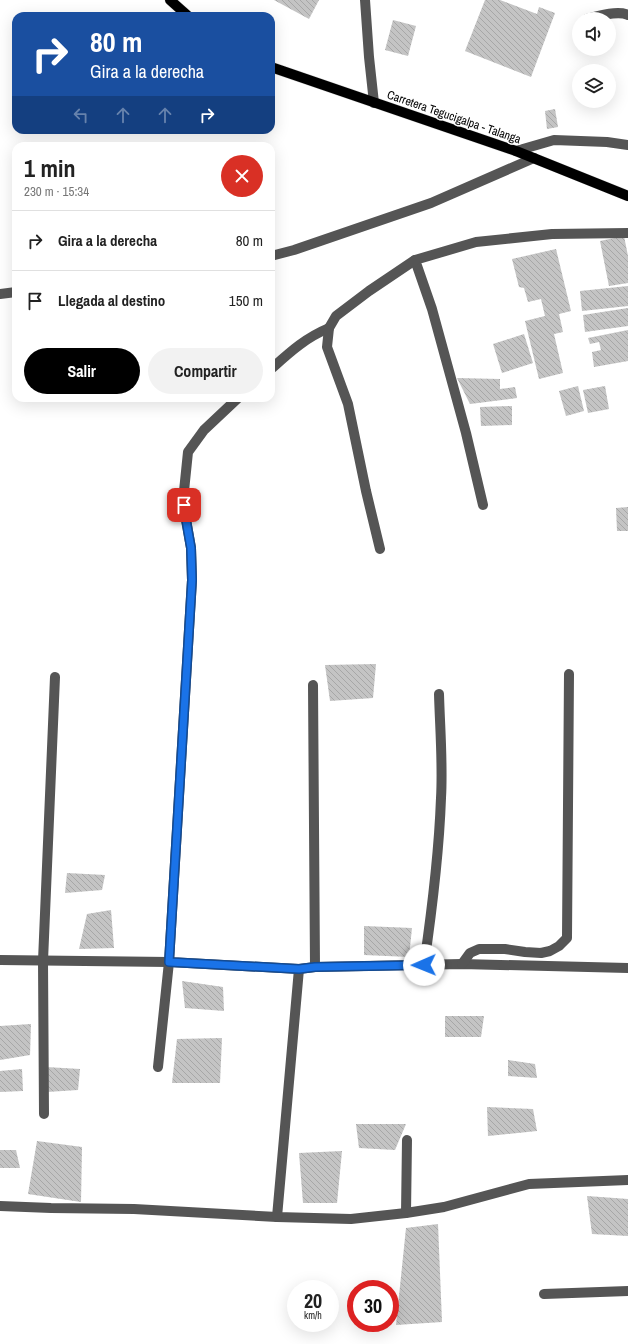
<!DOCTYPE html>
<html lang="es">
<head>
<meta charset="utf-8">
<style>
  :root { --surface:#fff; --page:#f2f2f2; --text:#222; --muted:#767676; --line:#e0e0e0; --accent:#000 }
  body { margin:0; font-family:"Archivo Narrow",sans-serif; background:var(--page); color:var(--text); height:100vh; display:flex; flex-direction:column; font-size:15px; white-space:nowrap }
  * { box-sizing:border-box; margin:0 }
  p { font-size:13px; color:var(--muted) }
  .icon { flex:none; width:22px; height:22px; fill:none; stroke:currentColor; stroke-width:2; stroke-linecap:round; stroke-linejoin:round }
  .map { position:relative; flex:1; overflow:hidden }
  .sheet { position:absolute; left:12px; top:142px; width:263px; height:260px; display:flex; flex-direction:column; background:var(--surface); border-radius:12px; box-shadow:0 4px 16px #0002 }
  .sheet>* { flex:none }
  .top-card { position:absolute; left:12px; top:12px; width:263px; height:122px; border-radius:12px; box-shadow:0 4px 16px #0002; background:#1a4fa0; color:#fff; overflow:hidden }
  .controls { position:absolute; left:572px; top:12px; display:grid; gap:8px }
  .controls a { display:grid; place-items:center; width:44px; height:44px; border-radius:50%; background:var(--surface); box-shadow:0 4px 16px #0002; font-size:20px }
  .speed { position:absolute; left:287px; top:1280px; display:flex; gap:8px; font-size:20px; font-weight:700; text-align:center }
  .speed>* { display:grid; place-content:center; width:52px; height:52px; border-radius:50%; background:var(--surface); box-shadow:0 4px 16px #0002; line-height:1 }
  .speed small { font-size:10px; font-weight:400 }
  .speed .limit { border:6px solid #d22; background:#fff; color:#111 }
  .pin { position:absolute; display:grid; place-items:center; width:34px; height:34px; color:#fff; margin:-17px; border-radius:8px; box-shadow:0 2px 6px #0006 }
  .me { position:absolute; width:44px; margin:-22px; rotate:269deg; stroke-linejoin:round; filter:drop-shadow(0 0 3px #0008) }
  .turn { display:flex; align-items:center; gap:14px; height:84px; padding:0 12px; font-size:18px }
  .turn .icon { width:52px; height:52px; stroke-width:2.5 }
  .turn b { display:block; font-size:28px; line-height:34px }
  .lanes { display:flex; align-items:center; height:38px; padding:0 12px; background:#0003; justify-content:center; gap:20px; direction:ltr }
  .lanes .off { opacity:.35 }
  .round { display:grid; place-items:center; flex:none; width:42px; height:42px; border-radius:21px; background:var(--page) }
  .head { display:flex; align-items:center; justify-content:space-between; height:68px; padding:0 12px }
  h1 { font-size:24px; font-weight:700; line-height:30px }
  .button { display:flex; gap:8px; margin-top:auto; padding:8px 12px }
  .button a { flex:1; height:46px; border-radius:24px; background:var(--accent); color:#fff; font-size:16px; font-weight:700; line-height:46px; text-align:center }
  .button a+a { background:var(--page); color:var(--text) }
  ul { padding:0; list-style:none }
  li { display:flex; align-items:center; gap:12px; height:60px; padding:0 12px; border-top:1px solid var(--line) }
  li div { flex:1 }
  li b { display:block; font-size:15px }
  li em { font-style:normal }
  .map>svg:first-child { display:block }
  .building { fill:url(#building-back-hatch) }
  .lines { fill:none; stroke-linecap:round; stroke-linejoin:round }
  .major-casing { stroke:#dbdbdb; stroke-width:11 }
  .minor { stroke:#555; stroke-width:10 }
  .major { stroke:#000; stroke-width:10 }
  .route-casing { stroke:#114b97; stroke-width:10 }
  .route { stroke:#1a73e8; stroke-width:7 }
  .labels { text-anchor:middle; stroke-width:3; stroke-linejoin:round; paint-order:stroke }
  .street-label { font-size:12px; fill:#000; stroke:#fff }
</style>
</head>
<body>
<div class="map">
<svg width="628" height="1344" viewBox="0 0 628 1344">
  <defs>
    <pattern id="building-back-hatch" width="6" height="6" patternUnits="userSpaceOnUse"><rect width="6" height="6" fill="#c4c4c4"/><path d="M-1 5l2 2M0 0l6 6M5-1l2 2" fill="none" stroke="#a7a7a7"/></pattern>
  </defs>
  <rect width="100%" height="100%" fill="#fff"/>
  <g class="building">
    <polygon points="274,0 319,0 309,19"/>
    <polygon points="485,0 500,0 537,14 539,7 555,13 531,77 465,51"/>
    <polygon points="393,20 416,26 408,56 385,50"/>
    <polygon points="555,109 558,127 547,129 545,111"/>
    <polygon points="624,236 628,256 628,283 609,286 600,241"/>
    <polygon points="556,249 571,311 559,314 563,332 554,334 563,373 539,379 525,321 545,316 541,299 528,302 524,288 519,287 512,259"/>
    <polygon points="628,286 628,306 582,311 580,291"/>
    <polygon points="628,308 628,326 585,332 583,315"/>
    <polygon points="628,330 628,361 594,367 592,352 601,350 599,342 590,344 588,338"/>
    <polygon points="524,334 533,363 502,373 493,344"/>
    <polygon points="457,378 500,379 500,389 515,387 517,398 470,404"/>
    <polygon points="578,386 584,411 566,416 559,391"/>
    <polygon points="605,386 609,409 588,413 583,390"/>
    <polygon points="512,406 512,425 481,426 480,407"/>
    <polygon points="628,507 628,531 617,531 616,508"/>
    <polygon points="376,664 373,698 330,701 325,665"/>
    <polygon points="67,873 105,875 102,890 65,893"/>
    <polygon points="111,910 114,948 79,949 87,914"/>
    <polygon points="364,926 412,928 409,957 364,955"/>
    <polygon points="182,981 223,987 224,1011 185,1008"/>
    <polygon points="445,1016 484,1016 481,1037 445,1037"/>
    <polygon points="31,1024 30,1055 0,1060 0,1026"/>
    <polygon points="222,1038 220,1083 172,1083 177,1039"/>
    <polygon points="508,1060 535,1064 537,1078 508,1076"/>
    <polygon points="46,1067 80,1069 78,1090 47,1092"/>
    <polygon points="22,1069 23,1091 0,1092 0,1071"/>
    <polygon points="487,1107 533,1109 537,1131 488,1136"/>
    <polygon points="356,1124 406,1124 395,1150 359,1148"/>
    <polygon points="37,1141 82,1147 81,1202 28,1194"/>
    <polygon points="0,1150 16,1150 20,1168 0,1168"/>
    <polygon points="342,1151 337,1203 303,1203 299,1153"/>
    <polygon points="587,1196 628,1199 628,1236 592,1234"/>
    <polygon points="438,1224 442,1322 396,1325 406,1228"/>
  </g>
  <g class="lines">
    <g class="major-casing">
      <g id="major">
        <polyline points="170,0 188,16"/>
        <polyline points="271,67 516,151 628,196"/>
      </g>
    </g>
    <g class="minor">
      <polyline points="365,0 369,57 374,103"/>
      <path d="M587 19C598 16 618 10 628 15"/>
      <polyline points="516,151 554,140 607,142 628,145"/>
      <polyline points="271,256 294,250 431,203 534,158"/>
      <polyline points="0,294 16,292"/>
      <path d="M271 369C290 352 305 338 329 328"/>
      <polyline points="483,505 466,433 432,309 415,260 476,242 552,234 628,233"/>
      <polyline points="380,549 366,491 348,404 327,347 329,328 336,316 369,291 415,260"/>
      <polyline points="313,685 315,967"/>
      <polyline points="0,960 169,962 299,969 315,967 462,964 628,968"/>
      <polyline points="462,964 470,953 479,949 505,949 525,952 541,953 550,951 559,946 567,938 569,674"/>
      <path d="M424 965C432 910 439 854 441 798 443 764 440 729 439 694"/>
      <polyline points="158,1067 169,962 192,580 191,548 186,519 184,491 188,452 204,430 238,398"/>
      <polyline points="44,1114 43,961 55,677"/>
      <polyline points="0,1206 51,1208 134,1209 277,1217 351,1219 406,1213 444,1207 529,1184 628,1180"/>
      <polyline points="406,1213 407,1140"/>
      <polyline points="277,1217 299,969"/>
      <polyline points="544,1294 628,1291"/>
    </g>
    <use href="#major" class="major"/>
  </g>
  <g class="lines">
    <g class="route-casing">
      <polyline id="route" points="184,505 186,520 191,548 192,580 169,962 299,969 315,967 424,965"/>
    </g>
    <use href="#route" class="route"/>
  </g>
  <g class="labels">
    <g class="street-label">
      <text transform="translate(454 117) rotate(19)" y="4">Carretera Tegucigalpa - Talanga</text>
    </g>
  </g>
</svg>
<div class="controls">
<a><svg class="icon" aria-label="sound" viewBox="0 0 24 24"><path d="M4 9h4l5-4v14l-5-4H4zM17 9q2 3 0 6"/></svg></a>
<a><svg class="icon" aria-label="layers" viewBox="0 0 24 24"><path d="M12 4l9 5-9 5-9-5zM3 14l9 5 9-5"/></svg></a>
</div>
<div class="speed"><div>20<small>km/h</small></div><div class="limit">30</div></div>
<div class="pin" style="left:184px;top:505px;background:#d93025"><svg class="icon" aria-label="arrive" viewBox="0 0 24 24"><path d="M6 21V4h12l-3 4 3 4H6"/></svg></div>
<svg class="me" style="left:424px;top:965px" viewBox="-20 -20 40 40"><circle r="19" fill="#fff"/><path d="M0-13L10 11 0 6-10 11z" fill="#1a73e8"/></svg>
<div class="top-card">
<div class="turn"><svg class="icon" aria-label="right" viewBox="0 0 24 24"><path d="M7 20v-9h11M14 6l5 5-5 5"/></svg><div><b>80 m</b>Gira a la derecha</div></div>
<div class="lanes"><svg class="icon off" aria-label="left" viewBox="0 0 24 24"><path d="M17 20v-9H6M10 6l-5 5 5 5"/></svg><svg class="icon off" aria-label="ahead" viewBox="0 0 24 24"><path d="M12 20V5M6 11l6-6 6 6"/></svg><svg class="icon off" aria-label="ahead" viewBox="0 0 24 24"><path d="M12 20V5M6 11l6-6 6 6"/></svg><svg class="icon" aria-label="right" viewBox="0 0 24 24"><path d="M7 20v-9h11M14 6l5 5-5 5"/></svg></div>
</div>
<section class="sheet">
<div class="head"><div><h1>1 min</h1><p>230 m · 15:34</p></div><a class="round" style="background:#d93025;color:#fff"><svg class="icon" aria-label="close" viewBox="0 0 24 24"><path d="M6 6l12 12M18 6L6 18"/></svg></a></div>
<ul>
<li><svg class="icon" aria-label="right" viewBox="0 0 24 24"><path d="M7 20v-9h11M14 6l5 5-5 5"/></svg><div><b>Gira a la derecha</b></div><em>80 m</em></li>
<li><svg class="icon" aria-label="arrive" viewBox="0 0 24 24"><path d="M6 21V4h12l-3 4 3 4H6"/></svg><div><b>Llegada al destino</b></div><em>150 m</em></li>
</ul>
<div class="button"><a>Salir</a><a>Compartir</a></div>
</section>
</div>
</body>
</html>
